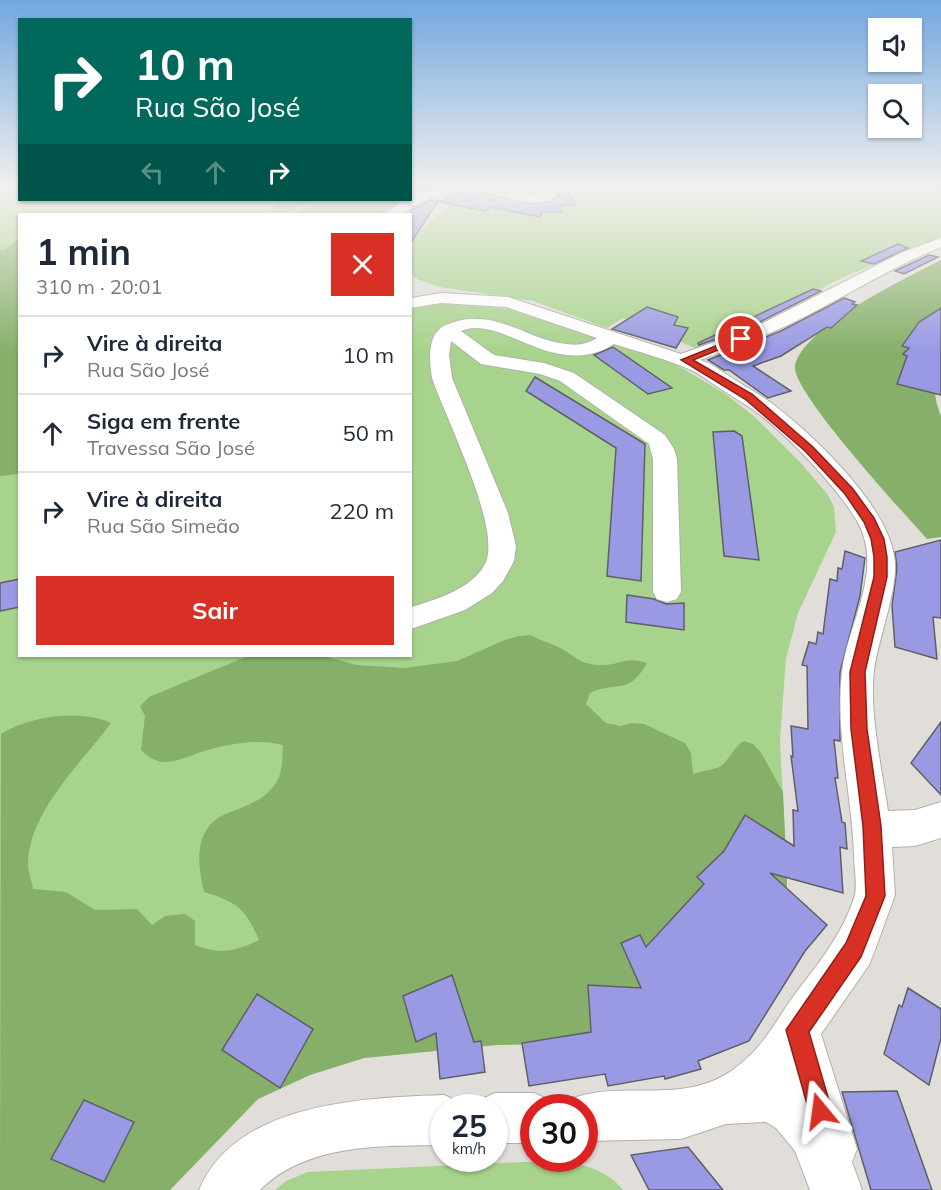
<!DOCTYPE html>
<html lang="pt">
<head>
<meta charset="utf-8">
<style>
  :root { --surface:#fff; --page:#f6f6f7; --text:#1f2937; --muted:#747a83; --line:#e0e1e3; --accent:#d93025 }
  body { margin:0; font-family:Mulish,sans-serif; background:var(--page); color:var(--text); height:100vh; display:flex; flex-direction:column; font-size:22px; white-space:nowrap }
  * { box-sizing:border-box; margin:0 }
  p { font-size:20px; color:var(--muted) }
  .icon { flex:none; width:33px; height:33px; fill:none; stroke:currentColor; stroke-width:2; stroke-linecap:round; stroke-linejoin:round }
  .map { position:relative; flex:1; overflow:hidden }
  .side { position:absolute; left:18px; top:213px; width:394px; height:444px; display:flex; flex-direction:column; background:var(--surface); border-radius:0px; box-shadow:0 2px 4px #0004 }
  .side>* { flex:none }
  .hud { position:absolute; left:18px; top:18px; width:394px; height:183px; border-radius:0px; box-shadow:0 2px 4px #0004; background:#00695c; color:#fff; overflow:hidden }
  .buttons { position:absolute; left:868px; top:18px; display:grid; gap:12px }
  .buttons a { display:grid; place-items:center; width:54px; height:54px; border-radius:0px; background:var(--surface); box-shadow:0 2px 4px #0004; font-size:30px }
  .speed { position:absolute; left:430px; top:1094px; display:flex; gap:12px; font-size:30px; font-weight:700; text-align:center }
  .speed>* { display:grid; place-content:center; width:78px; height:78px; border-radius:50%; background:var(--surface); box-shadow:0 2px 4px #0004; line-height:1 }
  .speed small { font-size:15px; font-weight:400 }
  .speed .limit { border:9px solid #d22; background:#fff; color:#111 }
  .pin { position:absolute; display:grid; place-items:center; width:51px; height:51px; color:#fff; margin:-26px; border:3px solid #fff; border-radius:50%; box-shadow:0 2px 6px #0007 }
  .me { position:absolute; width:66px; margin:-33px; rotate:344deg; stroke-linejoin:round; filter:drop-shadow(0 0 4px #0008) }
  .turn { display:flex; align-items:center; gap:21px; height:126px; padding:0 18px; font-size:27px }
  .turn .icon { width:78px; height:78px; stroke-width:2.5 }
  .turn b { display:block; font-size:42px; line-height:51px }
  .lanes { display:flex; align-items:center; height:57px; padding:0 18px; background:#0003; justify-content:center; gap:30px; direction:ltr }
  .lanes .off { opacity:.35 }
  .round { display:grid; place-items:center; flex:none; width:63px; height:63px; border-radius:0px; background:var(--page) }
  .summary { display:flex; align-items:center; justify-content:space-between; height:102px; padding:0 18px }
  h1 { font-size:36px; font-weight:700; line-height:45px }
  .primary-button { display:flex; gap:12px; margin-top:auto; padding:12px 18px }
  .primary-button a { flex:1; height:69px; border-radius:0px; background:var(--accent); color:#fff; font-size:24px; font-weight:700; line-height:69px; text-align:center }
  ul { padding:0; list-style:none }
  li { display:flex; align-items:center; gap:18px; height:78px; padding:0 18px; border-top:2px solid var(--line) }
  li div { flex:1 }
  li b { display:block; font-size:22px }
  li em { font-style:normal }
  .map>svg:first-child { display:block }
  .green { fill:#a8d38c }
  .forest { fill:#86b069 }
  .building { fill:#9999e4; stroke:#606064; stroke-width:1.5 }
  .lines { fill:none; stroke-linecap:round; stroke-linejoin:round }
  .minor-casing { stroke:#b2afab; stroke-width:2 }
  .minor { fill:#fff; fill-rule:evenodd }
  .route { fill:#d93025; stroke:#8d1f18; stroke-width:1.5 }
</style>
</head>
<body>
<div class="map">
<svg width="941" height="1190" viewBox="0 0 941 1190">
  <rect width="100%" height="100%" fill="#e1deda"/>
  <g class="green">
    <polygon points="0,187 19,187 20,200 405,200 382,214 20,214 20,656 411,656 411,307 450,303 509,309 675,364 724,393 755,417 800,462 828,495 834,507 836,532 798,613 786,658 780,741 787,877 618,1042 496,1045 364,1058 310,1075 258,1099 170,1190 0,1190"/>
    <path d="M562 187H941V237L844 277 698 349 623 318 607 328 533 301 440 287 419 280 411 274C411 246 410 240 431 221 438 214 444 208 453 204 480 191 527 204 558 201L566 191Z"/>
    <path d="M522 1162C557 1162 599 1159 623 1190H275L286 1181 308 1172Z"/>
  </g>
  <g class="forest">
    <polygon points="281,200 405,200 382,214 292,214 313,203 312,202 283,214 274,214 270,208"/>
    <polygon points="19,239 19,474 0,476 0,249 4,250"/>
    <path d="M941 260C941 291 941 323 941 353 939 381 929 386 941 416V537L927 539C905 514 791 391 795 366 803 326 907 278 941 260Z"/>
    <path d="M530 635C541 641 554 644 564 650 579 660 583 665 602 665 623 665 623 656 647 663 628 696 620 680 590 693L586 704 606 723 621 726 631 723 644 724 685 743 691 753 693 774C701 771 714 770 721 766 731 758 733 747 744 741L753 744 760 751 783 792 787 877 786 955 618 1042 496 1045 364 1058 310 1075 258 1099 170 1190H0L1 734C30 716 79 709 111 723 82 763 27 812 28 867 29 874 32 882 33 889L66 892 95 910 137 909 152 925 165 916 185 914 195 921V945C219 955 236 951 259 940 245 908 237 902 204 892 197 864 193 826 228 813 246 806 266 800 277 781 283 771 282 757 283 745 258 738 226 744 201 752 190 756 176 762 165 762 155 762 147 756 141 750L145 716 140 706 149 697 248 656H323L357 665 404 668 457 661 505 640 519 636Z"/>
  </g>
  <g class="building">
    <polygon points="476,187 479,192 531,204 552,201 560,194 555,187 566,187 575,205 561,205 562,212 542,212 540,217 491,207 485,211 439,202"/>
    <polygon points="431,200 438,201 411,243 411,210"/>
    <polygon points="898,244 908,248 874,264 861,261"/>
    <polygon points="929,255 938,257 904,274 895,271"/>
    <polygon points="813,289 821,291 752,326 699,345 698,343"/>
    <polygon points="844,298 855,302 852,304 857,305 831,328 827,327 781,356 753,366 791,391 768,398 729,370 724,370 708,360 781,331"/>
    <polygon points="647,307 678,317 674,325 688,328 676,348 612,329"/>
    <polygon points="941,308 941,395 897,384 907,356 903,354 909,348 902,346 919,322"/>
    <polygon points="613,347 672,388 648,394 594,355"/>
    <polygon points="535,377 645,444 641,581 607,576 616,448 526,391"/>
    <polygon points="734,431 742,436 759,560 724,556 713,432"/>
    <polygon points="941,540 941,618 933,617 937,659 895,647 892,606 897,568 895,552"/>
    <polygon points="845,551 865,558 860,596 840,672 840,741 834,740 838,778 835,778 842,822 845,823 847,849 840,847 843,893 770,873 827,925 805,951 749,1041 698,1061 701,1069 665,1079 664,1076 608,1086 605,1074 529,1086 522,1043 591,1032 588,985 641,988 621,943 640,935 646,947 704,884 697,877 724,851 745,815 794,846 793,810 798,811 791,756 793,757 791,726 808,729 807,666 802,665 809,642 816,644 818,632 823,634 830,579 837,581 838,568 842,569"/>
    <polygon points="20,579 20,607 0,611 0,583"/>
    <polygon points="627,595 654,599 666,604 684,603 684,630 626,622"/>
    <polygon points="941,722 941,795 911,763"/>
    <polygon points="452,975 474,1042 481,1041 485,1072 440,1079 436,1033 416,1042 403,996"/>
    <polygon points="908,988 941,1009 941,1038 929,1085 884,1054 899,1005 902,1007"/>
    <polygon points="257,994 313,1029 280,1088 222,1050"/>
    <polygon points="897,1091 932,1190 871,1190 842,1092"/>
    <polygon points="84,1100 134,1122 104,1182 51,1159"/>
    <polygon points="688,1147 723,1190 649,1190 631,1155"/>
  </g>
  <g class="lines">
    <g class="minor-casing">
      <g id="minor">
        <polygon points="437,187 454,187 413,206 401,214 386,214 403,200 411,200 411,197"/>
        <path d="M478 187C500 187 521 196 543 193L539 187H552L558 194C540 212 501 195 480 190Z"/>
        <path d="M941 238V247C894 266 851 293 806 316 772 334 736 347 700 360 713 364 724 373 735 380 748 388 762 396 774 405 814 436 885 503 894 555 900 587 878 637 874 671 869 711 882 770 888 811L915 810 941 802V838L915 846 892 847 895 895 875 950 869 965 821 1034 857 1149 852 1162 862 1190H810L795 1151 776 1128 766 1122 726 1124 681 1139 585 1141V1107H565L568 1100C621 1078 682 1107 734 1069 764 1047 774 1023 795 994 818 964 842 935 854 898 858 886 854 868 854 855 852 795 835 733 842 672 848 623 885 569 857 521 837 487 790 438 759 414 746 404 731 396 718 387 709 381 700 374 691 370 666 359 639 352 614 344 553 382 502 313 461 331L494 355 544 363 574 373 665 435 674 449 677 459 681 592 677 599 667 602 657 599 653 592V459L649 444 560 381 540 374 481 364 451 341 449 355 452 378 508 513 516 546 514 561 503 581 492 593 465 610 411 629V607C435 600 472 589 485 564 503 530 445 417 432 378 429 360 427 333 446 325 493 305 523 339 566 344 578 346 587 344 597 338L506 307 441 303 411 308V298L441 293 508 297 681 354 753 328 901 253Z"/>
        <polygon points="495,1093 534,1093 551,1101 554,1107 534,1107 534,1143 495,1143 495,1107 475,1107 478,1101"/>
        <path d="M444 1095 461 1103 463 1107H444V1145C382 1146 307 1143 260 1190H199C236 1102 363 1098 444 1095Z"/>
      </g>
    </g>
    <use href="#minor" class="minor"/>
  </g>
  <linearGradient id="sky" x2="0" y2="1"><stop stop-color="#72a7df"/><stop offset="0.53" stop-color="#f2f0ee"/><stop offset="1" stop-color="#f2f0ee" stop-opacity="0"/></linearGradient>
  <rect width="941" height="353" fill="url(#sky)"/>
  <polygon class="route" points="738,337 745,339 693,360 752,394 813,447 853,489 874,518 884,539 887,557 887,577 865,672 867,729 881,826 885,896 861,957 809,1032 832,1111 829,1119 820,1122 812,1119 809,1111 786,1030 846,943 866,896 863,826 851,729 850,672 874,577 874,557 871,539 864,522 845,494 805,451 745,399 681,360"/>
</svg>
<div class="buttons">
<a><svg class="icon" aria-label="sound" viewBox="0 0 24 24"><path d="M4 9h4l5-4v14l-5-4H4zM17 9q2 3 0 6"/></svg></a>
<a><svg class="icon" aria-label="search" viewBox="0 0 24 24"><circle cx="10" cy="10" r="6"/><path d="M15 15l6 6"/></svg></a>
</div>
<div class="speed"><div>25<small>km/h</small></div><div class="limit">30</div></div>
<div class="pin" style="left:741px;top:339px;background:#d93025"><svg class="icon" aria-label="arrive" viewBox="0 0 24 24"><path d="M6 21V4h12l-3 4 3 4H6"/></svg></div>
<svg class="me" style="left:820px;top:1111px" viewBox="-20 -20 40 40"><path d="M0-17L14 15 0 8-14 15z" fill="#d93025" stroke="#fff" stroke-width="4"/></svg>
<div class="hud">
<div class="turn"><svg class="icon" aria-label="right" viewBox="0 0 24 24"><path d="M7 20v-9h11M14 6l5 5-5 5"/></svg><div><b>10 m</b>Rua São José</div></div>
<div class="lanes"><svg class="icon off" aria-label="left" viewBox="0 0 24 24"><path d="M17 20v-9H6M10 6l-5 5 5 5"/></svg><svg class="icon off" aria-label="ahead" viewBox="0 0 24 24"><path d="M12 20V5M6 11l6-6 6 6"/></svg><svg class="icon" aria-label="right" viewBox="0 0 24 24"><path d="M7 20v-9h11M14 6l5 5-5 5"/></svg></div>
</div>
<section class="side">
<div class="summary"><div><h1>1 min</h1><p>310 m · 20:01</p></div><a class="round" style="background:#d93025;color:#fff"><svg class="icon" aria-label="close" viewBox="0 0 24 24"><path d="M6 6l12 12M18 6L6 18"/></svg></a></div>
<ul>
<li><svg class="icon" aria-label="right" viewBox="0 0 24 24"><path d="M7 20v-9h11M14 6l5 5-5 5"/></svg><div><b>Vire à direita</b><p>Rua São José</p></div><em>10 m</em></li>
<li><svg class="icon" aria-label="ahead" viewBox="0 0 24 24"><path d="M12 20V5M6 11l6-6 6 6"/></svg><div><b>Siga em frente</b><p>Travessa São José</p></div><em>50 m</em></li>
<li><svg class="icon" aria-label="right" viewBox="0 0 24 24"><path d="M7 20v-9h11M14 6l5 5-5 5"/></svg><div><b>Vire à direita</b><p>Rua São Simeão</p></div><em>220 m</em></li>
</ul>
<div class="primary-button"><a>Sair</a></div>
</section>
</div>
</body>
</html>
